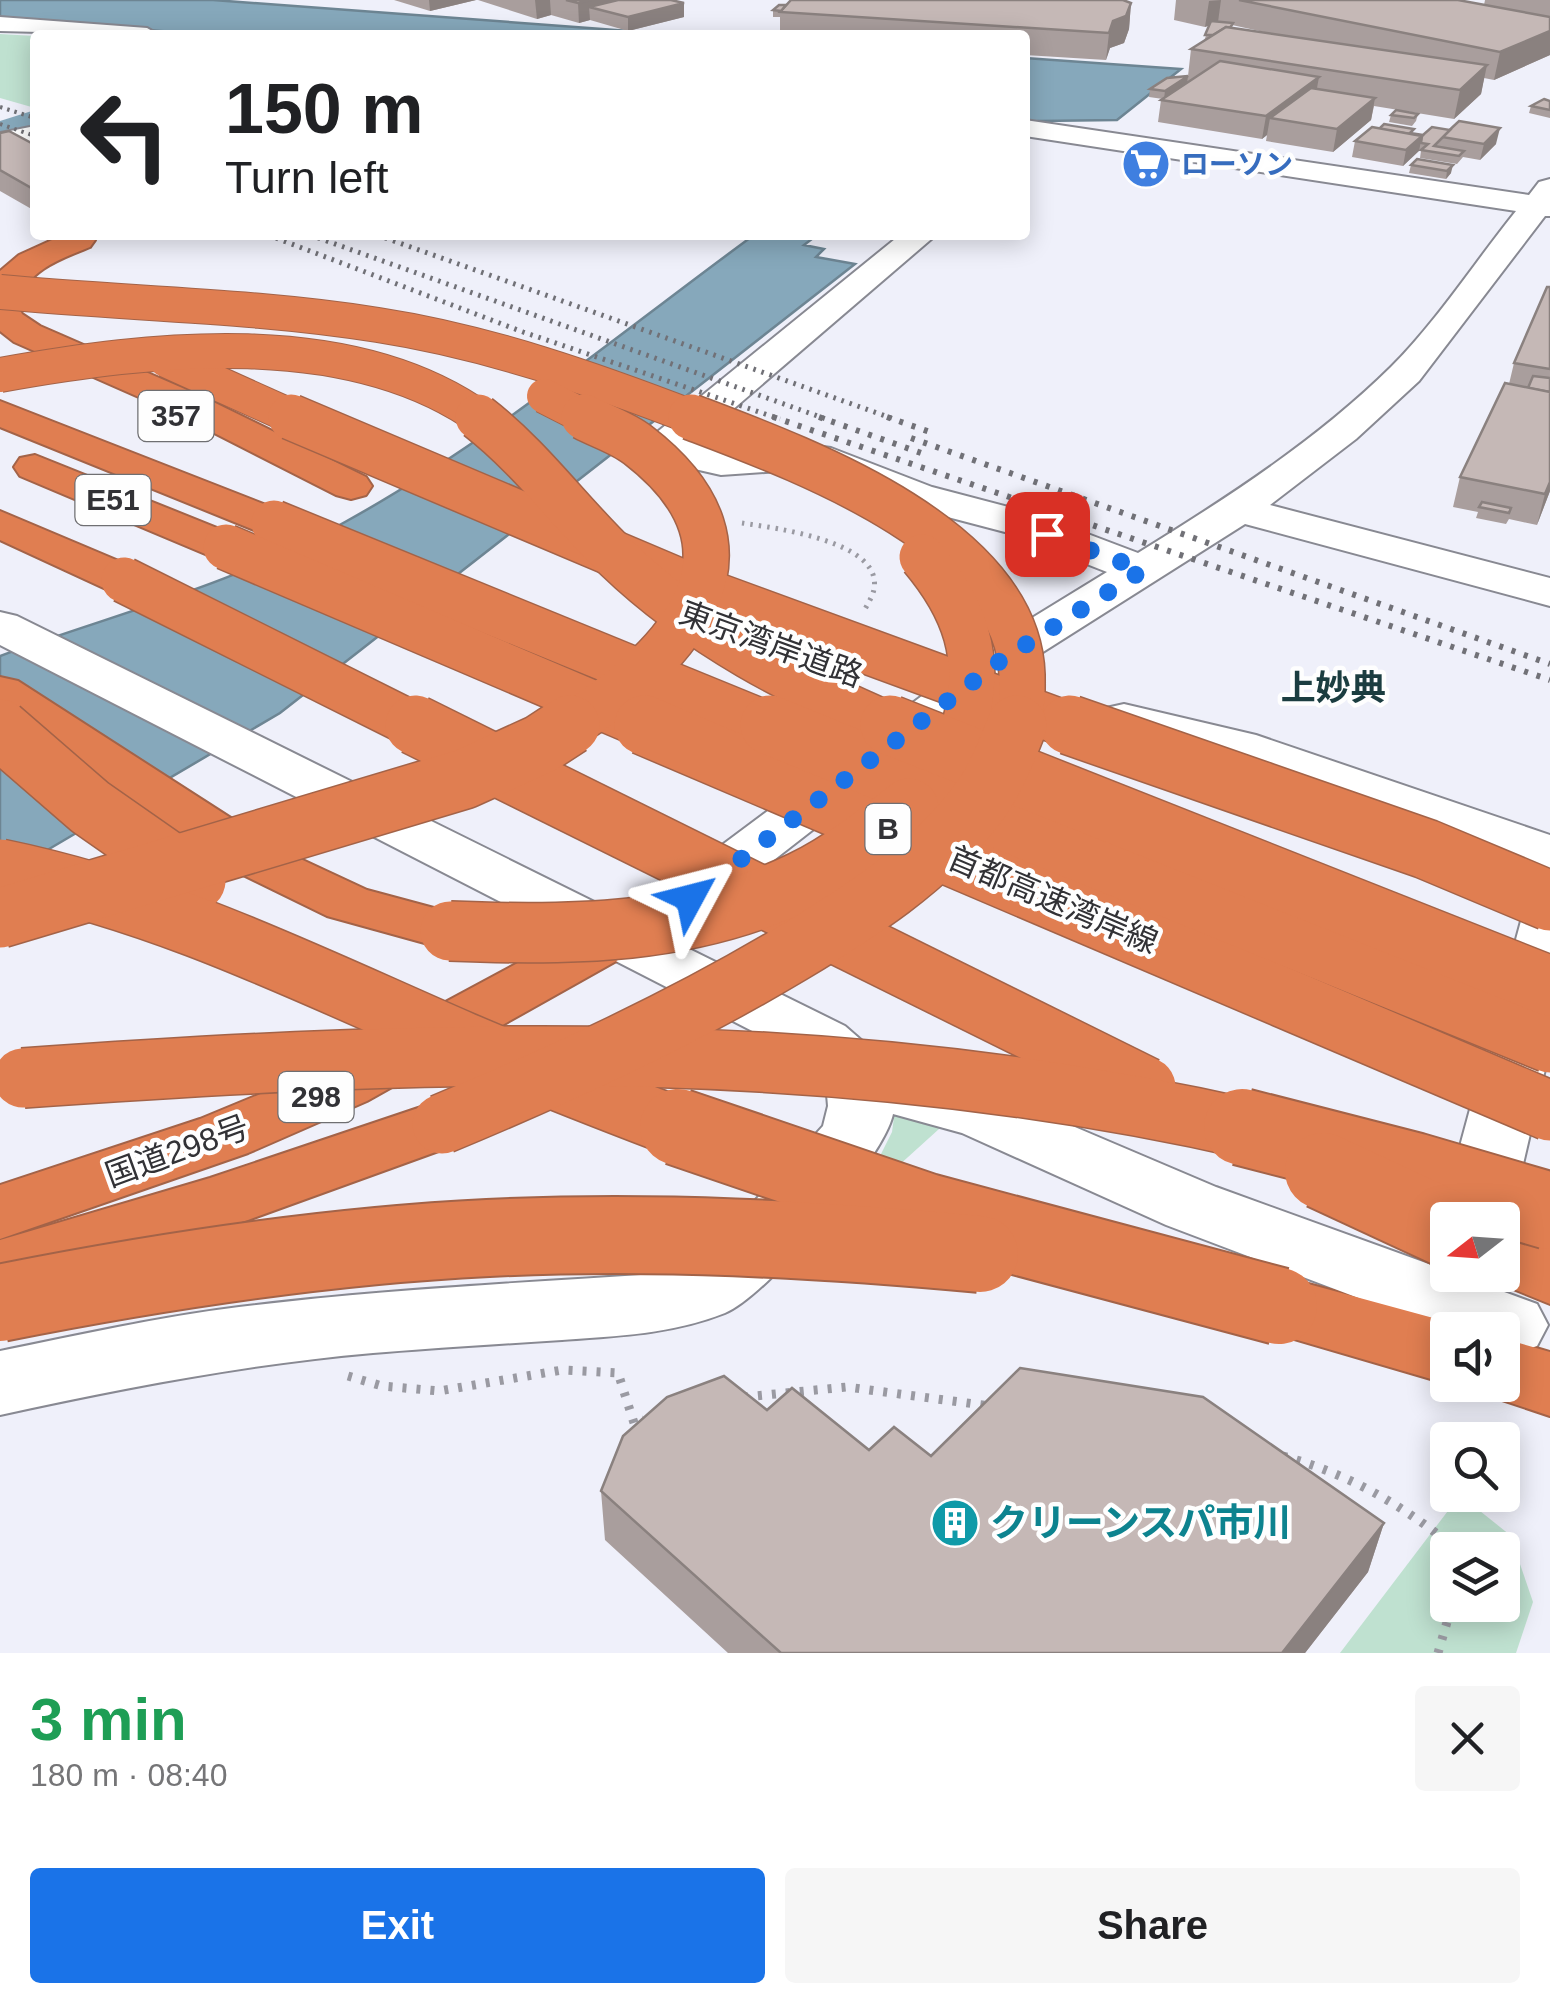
<!DOCTYPE html>
<html lang="en">
<head>
<meta charset="utf-8">
<style>
  :root { --surface:#fff; --page:#f6f6f6; --text:#202124; --muted:#757577; --accent:#1a73e8 }
  body { margin:0; font-family:Arial,"Noto Sans JP",sans-serif; background:var(--page); color:var(--text); height:100vh; display:flex; flex-direction:column; font-size:38px; white-space:nowrap }
  * { box-sizing:border-box; margin:0 }
  p { font-size:32px; color:var(--muted) }
  .icon { flex:none; width:55px; height:55px; fill:none; stroke:currentColor; stroke-width:2; stroke-linecap:round; stroke-linejoin:round }
  .map { position:relative; height:1653px; overflow:hidden }
  .panel { display:flex; flex-direction:column; background:var(--surface); flex:1 }
  .panel>* { flex:none }
  .hud { position:absolute; left:30px; top:30px; width:1000px; height:210px; border-radius:10px; box-shadow:0 5px 25px #0003; background:#fff; color:var(--text); overflow:hidden }
  .needle { width:65px; rotate:253deg }
  .controls { position:absolute; left:1430px; top:1202px; display:grid; gap:20px }
  .controls a { display:grid; place-items:center; width:90px; height:90px; border-radius:10px; background:var(--surface); box-shadow:0 5px 25px #0003; font-size:50px }
  .pin { position:absolute; display:grid; place-items:center; width:85px; height:85px; color:#fff; margin:-42px; border-radius:20px; box-shadow:0 5px 15px #0006 }
  .me { position:absolute; width:110px; margin:-55px; rotate:52deg; stroke-linejoin:round; filter:drop-shadow(0 0 8px #0008) }
  .turn { display:flex; align-items:center; gap:35px; height:210px; padding:0 30px; font-size:45px }
  .turn .icon { width:130px; height:130px; stroke-width:2.5 }
  .turn b { display:block; font-size:70px; line-height:85px }
  .round { display:grid; place-items:center; flex:none; width:105px; height:105px; border-radius:10px; background:var(--page) }
  .overview { display:flex; align-items:center; justify-content:space-between; height:170px; padding:0 30px }
  h1 { font-size:60px; font-weight:700; line-height:75px; color:#1e9e55 }
  .button { display:flex; gap:20px; margin-top:auto; padding:20px 30px }
  .button a { flex:1; height:115px; border-radius:10px; background:var(--accent); color:#fff; font-size:40px; font-weight:700; line-height:115px; text-align:center }
  .button a+a { background:var(--page); color:var(--text) }
  .map>svg:first-child { display:block }
  .green { fill:#bfe1d0; fill-rule:evenodd }
  .water { fill:#86a8bb; stroke:#6d8593; stroke-width:2.5 }
  .lines { fill:none; stroke-linecap:round; stroke-linejoin:round }
  .river { fill:#86a8bb; fill-rule:evenodd }
  .minor-casing { stroke:#888992; stroke-width:4 }
  .highway-casing { stroke:#a36348; stroke-width:4 }
  .path-far1 { stroke:#9a9aa2; stroke-width:5; stroke-dasharray:2.5 6; stroke-linecap:butt }
  .path { stroke:#9a9aa2; stroke-width:9; stroke-dasharray:4 10; stroke-linecap:butt }
  .minor { fill:#fff; fill-rule:evenodd }
  .highway { fill:#e07e51; fill-rule:evenodd }
  .rail-far2 { stroke:#717177; stroke-width:4; stroke-dasharray:2.5 5; stroke-linecap:butt }
  .rail-far1 { stroke:#717177; stroke-width:5; stroke-dasharray:2.5 6; stroke-linecap:butt }
  .rail { stroke:#717177; stroke-width:6; stroke-dasharray:4 9; stroke-linecap:butt }
  .highway-bridge-far3-casing { stroke:#a36348; stroke-width:36; stroke-linecap:butt }
  .highway-bridge-far2-casing { stroke:#a36348; stroke-width:48; stroke-linecap:butt }
  .highway-bridge-far1-casing { stroke:#a36348; stroke-width:62; stroke-linecap:butt }
  .highway-bridge-casing { stroke:#a36348; stroke-width:80; stroke-linecap:butt }
  .highway-bridge-far3 { stroke:#e07e51; stroke-width:34 }
  .highway-bridge-far2 { stroke:#e07e51; stroke-width:45 }
  .highway-bridge-far1 { stroke:#e07e51; stroke-width:59 }
  .highway-bridge { stroke:#e07e51; stroke-width:76 }
  .wall { fill:#a99e9d; fill-rule:evenodd }
  .shaded-wall { fill:#8a817f }
  .building { fill:#c5b8b6; stroke:#8a817f; stroke-width:2.5 }
  .route { stroke:#1a73e8; stroke-width:18; stroke-dasharray:0 32.4 }
  .labels { text-anchor:middle; stroke-width:9; stroke-linejoin:round; paint-order:stroke }
  .far-shop-label { font-size:28px; font-weight:bold; fill:#366cbe; stroke:#fefefe; text-anchor:start }
  .shield { fill:#fefefe; stroke:#6f6f72; stroke-width:2.5 }
  .shield-label { font-size:30px; font-weight:bold; fill:#323236 }
  .street-label { font-size:32px; fill:#323236; stroke:#fefefe }
  .neighbourhood-label { font-size:35px; font-weight:bold; fill:#1b3d40; stroke:#fefefe }
  .near-culture-label { font-size:38px; font-weight:bold; fill:#0d838f; stroke:#fefefe; text-anchor:start }
</style>
</head>
<body>
<div class="map">
<svg width="1550" height="1653" viewBox="0 0 1550 1653">
  <rect width="100%" height="100%" fill="#eff0fa"/>
  <g class="green">
    <polygon points="0,34 35,36 35,108 0,98"/>
    <polygon points="895,1110 960,1118 939,1129 897,1167 878,1160 892,1132"/>
    <path d="M1460 1495 1510 1535 1533 1602 1516 1653H1340ZM1448 1550H1502V1605H1448Z"/>
  </g>
  <g class="water">
    <polygon points="0,0 213,0 683,35 218,35 0,20"/>
    <polygon points="1025,58 1181,69 1117,120 1038,121 1025,131"/>
    <path d="M754 235H817L804 245 824 249 816 257 855 264 280 713 44 852 0 873V656C118 613 234 585 345 522 490 442 620 333 754 235Z"/>
  </g>
  <g class="lines">
    <polygon class="river" points="35,110 35,134 0,141 0,121"/>
    <g class="minor-casing">
      <g id="minor">
        <polygon points="0,17 147,28 159,35 0,31"/>
        <path d="M1025 120 1529 195 1539 182 1550 179V216H1545L1419 381 1356 439 1270 505 1550 578V606L1245 524 1035 657 707 912 687 917 667 912 658 899 667 886 1001 637 1107 572 1005 532 902 505 810 469 721 475 677 465 650 442 656 433 900 235H936L696 441 721 451 792 443 831 448 932 487 1035 514 1138 553C1227 498 1317 440 1391 367 1437 321 1475 262 1516 211L1025 136Z"/>
        <polygon points="35,126 35,142 0,151 0,133"/>
        <path d="M0 612 17 616 845 1026 868 1046 886 1074 900 1070 1004 1097 1216 1187 1448 1271V1275H1458L1537 1304 1548 1325 1537 1346 1511 1355 1502 1352V1330L1448 1332 1166 1225 962 1133 893 1114C884 1158 767 1296 725 1313 672 1334 618 1336 562 1340 499 1344 436 1348 373 1353 247 1364 124 1388 0 1415V1351C79 1335 159 1317 239 1307 378 1290 517 1283 656 1274L682 1268 709 1251 823 1126 828 1106 826 1083 801 1056 0 645Z"/>
        <polygon points="1124,704 1256,735 1550,835 1550,871 1221,758 1106,730 1099,719 1106,708"/>
        <polygon points="1550,902 1550,1048 1510,1220 1502,1234 1502,1220 1448,1220 1448,1234 1440,1220 1521,921 1529,908"/>
      </g>
    </g>
    <g class="highway-casing">
      <g id="highway">
        <path d="M63 235H92L95 240 90 247C60 259 27 270 17 304L22 314 40 326 203 397 366 477 372 486 366 495 351 499 336 495 175 413 14 342 0 331V271L19 255Z"/>
        <polygon points="0,401 289,514 296,523 289,532 274,536 259,532 0,427"/>
        <polygon points="35,455 242,538 248,547 242,556 226,560 210,556 20,476 14,467 20,458"/>
        <polygon points="0,511 140,570 147,580 140,590 124,594 108,590 0,540"/>
        <polygon points="0,677 18,681 279,849 367,890 471,918 480,931 471,944 450,950 327,916 239,873 0,714"/>
        <polygon points="613,918 634,923 643,937 634,951 367,1101 248,1153 0,1239 0,1185 200,1119 321,1069 592,923"/>
        <polygon points="442,1100 466,1107 475,1124 466,1141 248,1220 0,1296 0,1240 210,1178"/>
        <polygon points="1502,1226 1550,1244 1550,1304 1479,1275 1502,1275"/>
        <polygon points="1279,1276 1448,1322 1472,1330 1448,1330 1448,1384 1253,1327 1242,1306 1253,1285"/>
        <polygon points="1502,1338 1550,1352 1550,1416 1475,1391 1472,1385 1502,1385"/>
      </g>
    </g>
    <path class="path-far1" d="M742 523C774 528 883 541 874 589 873 596 867 605 864 611"/>
    <g class="path">
      <polyline points="348,1376 382,1386 439,1391 562,1370 618,1373 634,1423 644,1420"/>
      <polyline points="744,1397 847,1387 990,1406"/>
      <path d="M1283 1456C1349 1474 1405 1506 1457 1550"/>
      <polyline points="1438,1653 1452,1605"/>
    </g>
    <use href="#minor" class="minor"/>
    <use href="#highway" class="highway"/>
    <g class="rail-far2">
      <polyline points="0,107 35,118"/>
      <polyline points="0,124 35,136"/>
    </g>
    <g class="rail-far1">
      <polyline points="268,235 523,332 780,419"/>
      <polyline points="310,235 826,419"/>
      <polyline points="377,235 894,419"/>
    </g>
    <g class="rail">
      <polyline points="773,417 1550,680"/>
      <polyline points="819,417 924,454"/>
      <polyline points="887,417 933,433"/>
      <polyline points="911,438 1550,664"/>
    </g>
    <g class="highway-bridge-far3-casing">
      <g id="highway-bridge-far3">
        <path d="M0 292C126 304 253 305 378 325 488 342 593 379 697 419"/>
        <polyline points="166,360 297,419"/>
        <path d="M0 375C150 348 350 324 482 419"/>
        <polyline points="544,396 589,419"/>
      </g>
    </g>
    <g class="highway-bridge-far2-casing">
      <g id="highway-bridge-far2">
        <polyline points="291,417 695,588 1077,728"/>
        <path d="M478 417C531 458 569 512 617 558 697 635 795 685 896 728"/>
        <path d="M691 417C799 458 1018 537 1022 675 1022 695 1023 710 1016 728"/>
        <polyline points="274,523 776,728"/>
        <polyline points="226,547 650,728"/>
        <path d="M922 557C965 608 983 658 965 724"/>
        <polyline points="124,580 420,728"/>
        <path d="M566 728C678 658 777 552 638 445 623 433 601 426 584 417"/>
      </g>
    </g>
    <g class="highway-bridge-far1-casing">
      <g id="highway-bridge-far1">
        <polyline points="415,725 1146,1087"/>
        <polyline points="644,725 1550,1111"/>
        <polyline points="770,725 1550,1043"/>
        <polyline points="890,725 1550,986"/>
        <polyline points="1070,725 1426,849 1550,901"/>
        <polyline points="0,729 90,807 196,881"/>
        <path d="M0 869C170 904 307 974 464 1042 537 1073 611 1102 685 1130"/>
        <polyline points="0,918 464,779 541,744 570,725"/>
        <path d="M450 931C570 936 691 935 802 881 841 862 875 835 909 808"/>
        <path d="M23 1078C445 1048 837 1035 1253 1130"/>
        <path d="M442 1124C562 1074 680 1020 792 953 858 913 928 869 976 806 995 782 1005 754 1017 725"/>
      </g>
    </g>
    <g class="highway-bridge-casing">
      <g id="highway-bridge">
        <polyline points="678,1127 927,1212 1279,1306"/>
        <polyline points="1242,1127 1414,1171 1550,1211"/>
        <polyline points="1323,1171 1448,1229"/>
        <path d="M0 1303C161 1271 323 1246 488 1238 653 1230 816 1239 980 1254"/>
      </g>
    </g>
    <use href="#highway-bridge-far3" class="highway-bridge-far3"/>
    <use href="#highway-bridge-far2" class="highway-bridge-far2"/>
    <use href="#highway-bridge-far1" class="highway-bridge-far1"/>
    <use href="#highway-bridge" class="highway-bridge"/>
  </g>
  <g class="wall">
    <polygon points="394,0 476,0 430,11"/>
    <polygon points="478,0 672,0 684,3 684,17 628,31 590,20 579,23 551,15 537,19"/>
    <path d="M1176 0H1458L1484 5 1485 0H1550V55L1494 80 1484 78 1481 94 1454 119 1374 106 1371 120 1333 152 1266 141 1267 135 1262 139 1158 122 1161 100 1163 99 1149 97 1150 89 1188 76 1191 49 1204 41 1210 25 1205 27 1174 20ZM1232 25 1278 35 1232 28Z"/>
    <polygon points="1131,3 1129,29 1124,43 1110,48 1106,60 1025,55 1025,35 780,35 780,17 773,17 773,10"/>
    <polygon points="1550,101 1550,118 1529,113 1531,106"/>
    <polygon points="1418,114 1416,121 1412,126 1389,122 1391,115"/>
    <polygon points="0,133 35,145 35,211 0,191"/>
    <polygon points="1413,133 1496,144 1480,160 1463,157 1457,164 1420,158 1421,151 1419,150 1403,166 1352,157 1355,141"/>
    <polygon points="1417,159 1451,173 1446,179 1409,173 1411,165"/>
    <polygon points="1550,287 1550,491 1537,525 1509,519 1506,524 1476,518 1478,512 1453,507 1460,477 1509,384 1514,363"/>
    <polygon points="767,1410 869,1450 931,1456 1384,1523 1368,1572 1305,1653 728,1653 605,1540 601,1491"/>
  </g>
  <g class="shaded-wall">
    <polygon points="429,0 476,0 430,11"/>
    <polygon points="535,0 550,0 551,15 537,19"/>
    <polygon points="591,0 671,0 589,7 590,20 579,23 578,3"/>
    <polygon points="1221,0 1218,22 1205,27 1209,1"/>
    <polygon points="684,3 684,17 628,31 628,17"/>
    <polygon points="1131,3 1129,29 1124,43 1110,48 1106,60 1109,33 1113,21"/>
    <polygon points="1550,31 1550,55 1494,80 1500,52"/>
    <polygon points="1487,65 1481,94 1454,119 1460,90"/>
    <polygon points="1188,76 1187,84 1164,99 1165,91"/>
    <polygon points="1319,77 1315,99 1270,118 1267,135 1262,139 1266,116"/>
    <polygon points="1375,98 1371,120 1333,152 1337,129"/>
    <polygon points="1500,128 1496,144 1480,160 1484,144"/>
    <polygon points="1422,136 1419,151 1403,166 1406,150"/>
    <polygon points="1453,165 1451,173 1446,179 1447,171"/>
    <polygon points="1550,482 1550,491 1537,525 1545,494"/>
    <polygon points="1384,1523 1368,1572 1305,1653 1282,1653"/>
  </g>
  <g class="building">
    <polygon points="566,0 591,0 578,3"/>
    <polygon points="618,0 671,0 684,3 628,17 589,7"/>
    <polygon points="791,0 1123,0 1131,3 1126,16 1113,21 1109,33 780,12"/>
    <polygon points="1239,0 1458,0 1550,17 1550,31 1500,52"/>
    <polygon points="779,5 786,5 781,11 773,10"/>
    <polygon points="1211,21 1233,23 1230,28 1226,27 1213,35 1205,35"/>
    <polygon points="1226,27 1487,65 1460,90 1191,49"/>
    <polygon points="1220,61 1319,77 1266,116 1161,100"/>
    <polygon points="1188,76 1165,91 1150,89 1167,78"/>
    <polygon points="1311,88 1375,98 1337,129 1270,118"/>
    <polygon points="1544,99 1550,101 1550,110 1531,106"/>
    <polygon points="1396,110 1418,114 1414,118 1391,115"/>
    <polygon points="1459,121 1500,128 1484,144 1442,137"/>
    <polygon points="1384,124 1414,129 1410,133 1423,135 1432,127 1450,130 1434,146 1464,151 1459,156 1421,150 1428,144 1421,143 1422,136 1379,129"/>
    <polygon points="1372,127 1422,136 1406,150 1355,141"/>
    <polygon points="9,131 35,145 35,190 0,170 0,133"/>
    <polygon points="1417,159 1453,165 1447,171 1411,165"/>
    <polygon points="1547,287 1550,287 1550,369 1514,363"/>
    <polygon points="1533,376 1550,378 1550,392 1528,388"/>
    <polygon points="1505,383 1550,392 1550,482 1545,494 1460,477"/>
    <polygon points="1482,502 1511,508 1509,513 1479,507"/>
    <polygon points="1020,1368 1203,1397 1384,1523 1282,1653 781,1653 601,1491 623,1436 667,1397 724,1376 767,1410 792,1388 869,1450 894,1427 931,1456"/>
  </g>
  <g class="lines">
    <polyline class="route" points="690,898 1000,661 1143,570 1047,534"/>
  </g>
  <defs>
    <g id="supermarket-disc" transform="scale(2.5)"><circle r="9.5" fill="#3f7fe0" stroke="#fefefe"/><path d="M-6-5.5h2.5l.6 2H6L4.5 2H-2.5L-4.4-4H-6ZM-1.5 3.2a1.3 1.3 0 1 0 .1 0ZM3 3.2a1.3 1.3 0 1 0 .1 0Z" fill="#fff"/></g>
    <g id="building-disc" transform="scale(2.5)"><circle r="9.5" fill="#0f9aa8" stroke="#fefefe"/><path d="M-4-6H4V6H1V3H-1V6H-4ZM-2.5-4.3h1.7v1.8h-1.7ZM.8-4.3h1.7v1.8H.8ZM-2.5-1h1.7V.8h-1.7ZM.8-1h1.7V.8H.8Z" fill="#fff"/></g>
  </defs>
  <g fill-rule="evenodd">
    <use href="#supermarket-disc" x="1146" y="164"/>
    <use href="#building-disc" x="955" y="1523"/>
  </g>
  <g class="labels">
    <g class="far-shop-label">
      <text x="1181" y="174">ローソン</text>
    </g>
    <g class="shield">
      <rect x="138.5" y="391" width="75" height="50" rx="8"/>
      <rect x="75.5" y="475" width="75" height="50" rx="8"/>
      <rect x="865.5" y="804" width="45" height="50" rx="8"/>
      <rect x="278.5" y="1072" width="75" height="50" rx="8"/>
    </g>
    <g class="shield-label">
      <text x="176" y="426">357</text>
      <text x="113" y="510">E51</text>
      <text x="888" y="839">B</text>
      <text x="316" y="1107">298</text>
    </g>
    <g class="street-label">
      <text transform="translate(771 644) rotate(20)" y="11">東京湾岸道路</text>
      <text transform="translate(1053 900) rotate(23)" y="11">首都高速湾岸線</text>
      <text transform="translate(177 1151) rotate(-20)" y="11">国道298号</text>
    </g>
    <g class="neighbourhood-label">
      <text x="1333" y="700">上妙典</text>
    </g>
    <g class="near-culture-label">
      <text x="990" y="1536">クリーンスパ市川</text>
    </g>
  </g>
</svg>
<div class="controls">
<a><svg class="needle" viewBox="-14 -14 28 28"><path d="M0-13l5 13h-10z" fill="#e53935"/><path d="M0 13l5-13h-10z" fill="#757577"/></svg></a>
<a><svg class="icon" aria-label="sound" viewBox="0 0 24 24"><path d="M4 9h4l5-4v14l-5-4H4zM17 9q2 3 0 6"/></svg></a>
<a><svg class="icon" aria-label="search" viewBox="0 0 24 24"><circle cx="10" cy="10" r="6"/><path d="M15 15l6 6"/></svg></a>
<a><svg class="icon" aria-label="layers" viewBox="0 0 24 24"><path d="M12 4l9 5-9 5-9-5zM3 14l9 5 9-5"/></svg></a>
</div>
<div class="pin" style="left:1047px;top:534px;background:#d93025"><svg class="icon" aria-label="arrive" viewBox="0 0 24 24"><path d="M6 21V4h12l-3 4 3 4H6"/></svg></div>
<svg class="me" style="left:690px;top:898px" viewBox="-20 -20 40 40"><path d="M0-17L14 15 0 8-14 15z" fill="#1a73e8" stroke="#fff" stroke-width="4"/></svg>
<div class="hud">
<div class="turn"><svg class="icon" aria-label="left" viewBox="0 0 24 24"><path d="M17 20v-9H6M10 6l-5 5 5 5"/></svg><div><b>150 m</b>Turn left</div></div>
</div>
</div>
<section class="panel">
<div class="overview"><div><h1>3 min</h1><p>180 m · 08:40</p></div><a class="round"><svg class="icon" aria-label="close" viewBox="0 0 24 24"><path d="M6 6l12 12M18 6L6 18"/></svg></a></div>
<div class="button"><a>Exit</a><a>Share</a></div>
</section>
</body>
</html>
